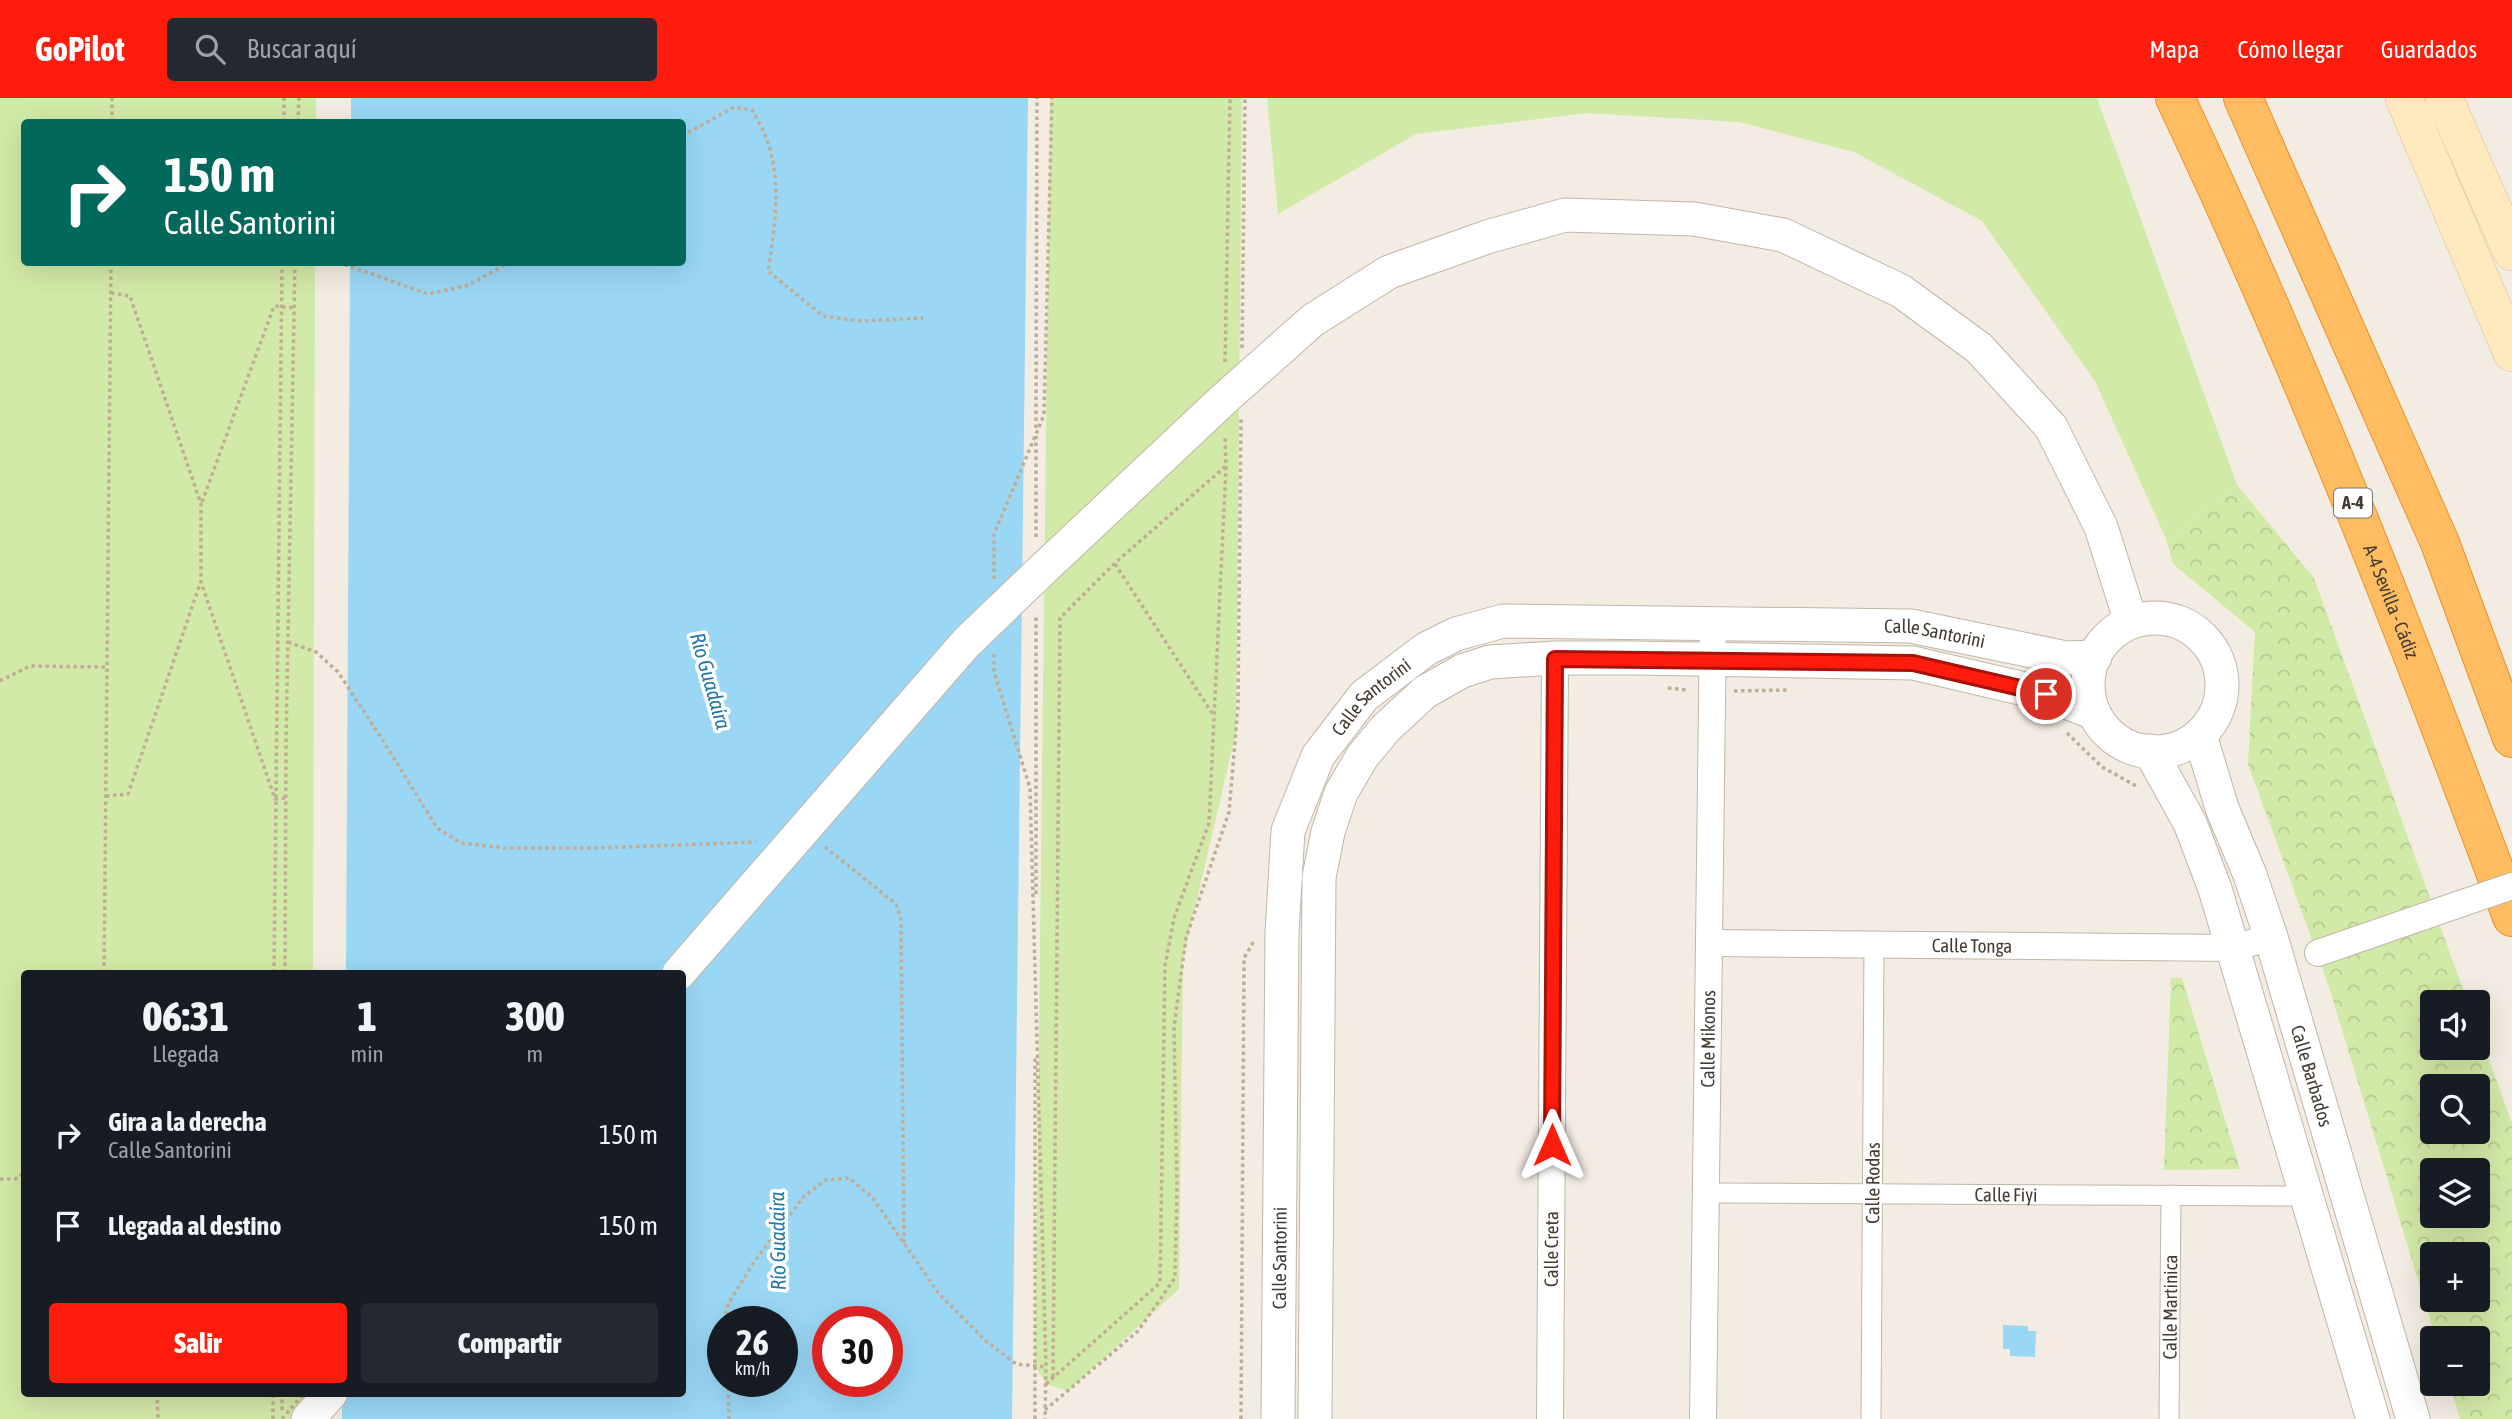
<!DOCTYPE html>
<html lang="es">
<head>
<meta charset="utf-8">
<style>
  :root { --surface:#171b24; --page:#242831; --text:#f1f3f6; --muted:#9ea1a6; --accent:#ff1c0d }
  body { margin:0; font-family:"Asap Condensed",sans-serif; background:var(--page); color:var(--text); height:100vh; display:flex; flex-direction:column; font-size:26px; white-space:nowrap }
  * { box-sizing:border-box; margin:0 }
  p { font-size:23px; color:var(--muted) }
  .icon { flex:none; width:38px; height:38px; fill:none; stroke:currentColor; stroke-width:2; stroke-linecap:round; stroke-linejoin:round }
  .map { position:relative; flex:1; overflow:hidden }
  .drawer { position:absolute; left:21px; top:872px; width:665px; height:427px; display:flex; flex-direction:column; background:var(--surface); border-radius:7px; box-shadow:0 7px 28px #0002 }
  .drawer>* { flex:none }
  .top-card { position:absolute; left:21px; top:21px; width:665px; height:147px; border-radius:7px; box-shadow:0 7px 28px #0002; background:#00695c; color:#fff; overflow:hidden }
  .buttons { position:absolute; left:2420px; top:892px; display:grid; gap:14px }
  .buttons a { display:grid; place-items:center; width:70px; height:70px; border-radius:7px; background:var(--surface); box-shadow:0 7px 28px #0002; font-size:35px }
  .speed { position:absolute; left:707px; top:1208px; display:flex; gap:14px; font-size:35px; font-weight:700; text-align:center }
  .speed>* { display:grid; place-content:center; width:91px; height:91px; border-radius:50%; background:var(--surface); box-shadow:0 7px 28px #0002; line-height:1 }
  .speed small { font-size:18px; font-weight:400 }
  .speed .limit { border:10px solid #d22; background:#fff; color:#111 }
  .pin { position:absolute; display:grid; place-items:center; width:60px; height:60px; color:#fff; margin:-30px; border:4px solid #fff; border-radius:50%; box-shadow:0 2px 7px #0007 }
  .me { position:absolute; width:77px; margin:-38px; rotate:0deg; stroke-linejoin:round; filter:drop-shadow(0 0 5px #0008) }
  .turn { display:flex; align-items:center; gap:24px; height:147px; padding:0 28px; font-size:32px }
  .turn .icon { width:91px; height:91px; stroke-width:2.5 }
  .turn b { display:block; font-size:49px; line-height:60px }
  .eta { display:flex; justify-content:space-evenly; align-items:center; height:119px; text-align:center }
  .eta b { font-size:42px; font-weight:800; line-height:49px }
  .cta { display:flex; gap:14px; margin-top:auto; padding:14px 28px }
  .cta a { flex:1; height:80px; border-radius:7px; background:var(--accent); color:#fff; font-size:28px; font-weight:800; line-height:80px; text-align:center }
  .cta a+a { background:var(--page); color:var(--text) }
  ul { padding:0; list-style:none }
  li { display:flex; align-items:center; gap:21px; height:91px; padding:0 28px }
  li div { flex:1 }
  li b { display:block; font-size:26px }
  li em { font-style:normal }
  header { display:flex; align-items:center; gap:42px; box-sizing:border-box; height:98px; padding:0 35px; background:var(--accent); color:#fff }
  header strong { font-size:33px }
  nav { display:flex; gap:38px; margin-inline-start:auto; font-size:24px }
  .search { width:490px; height:63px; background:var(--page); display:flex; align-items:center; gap:18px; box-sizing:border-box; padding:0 24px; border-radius:7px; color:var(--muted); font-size:26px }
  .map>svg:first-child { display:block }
  .green { fill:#d2eaa7 }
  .forest { fill:url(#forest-crowns); fill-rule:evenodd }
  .water { fill:#99d7f5; fill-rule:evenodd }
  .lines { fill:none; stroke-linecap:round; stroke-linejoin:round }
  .pedestrian-casing { stroke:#c1b6a7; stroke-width:21 }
  .minor-casing { stroke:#c1b6a7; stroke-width:28 }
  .tertiary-casing { stroke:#c1b6a7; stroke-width:35 }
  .secondary-casing { stroke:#d6bd8e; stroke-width:38 }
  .motorway-casing { stroke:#e89027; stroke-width:40 }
  .path { stroke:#c1ad95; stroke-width:3.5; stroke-dasharray:3.5 3.5; stroke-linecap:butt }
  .pedestrian { stroke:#fff; stroke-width:19 }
  .minor { stroke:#fff; stroke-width:26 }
  .tertiary { stroke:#fff; stroke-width:33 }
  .secondary { stroke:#ffeac0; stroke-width:37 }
  .motorway { stroke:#ffbc61; stroke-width:38 }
  .minor-bridge-casing { stroke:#c1b6a7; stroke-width:28; stroke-linecap:butt }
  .tertiary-bridge-casing { stroke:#c1b6a7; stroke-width:35; stroke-linecap:butt }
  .path-bridge { stroke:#c1ad95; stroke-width:3.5; stroke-dasharray:3.5 3.5; stroke-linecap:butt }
  .minor-bridge { stroke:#fff; stroke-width:26 }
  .tertiary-bridge { stroke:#fff; stroke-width:33 }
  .route-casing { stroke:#a61208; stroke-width:18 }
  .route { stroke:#ff1c0d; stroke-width:12 }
  .labels { text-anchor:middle; stroke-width:7; stroke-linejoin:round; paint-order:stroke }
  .shield { fill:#fff; stroke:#7c7670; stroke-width:2 }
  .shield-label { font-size:18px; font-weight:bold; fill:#443c32 }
  .street-label { font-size:19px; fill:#443c32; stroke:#fff }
  .water-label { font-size:21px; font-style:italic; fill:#237aa6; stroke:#fff }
</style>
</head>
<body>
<header>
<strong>GoPilot</strong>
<div class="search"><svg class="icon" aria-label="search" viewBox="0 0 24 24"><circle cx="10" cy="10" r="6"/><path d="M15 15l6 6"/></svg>Buscar aquí</div>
<nav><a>Mapa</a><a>Cómo llegar</a><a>Guardados</a></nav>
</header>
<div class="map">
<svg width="2512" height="1321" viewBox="0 0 2512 1321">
  <defs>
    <pattern id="forest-crowns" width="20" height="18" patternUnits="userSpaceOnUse" patternTransform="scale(1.75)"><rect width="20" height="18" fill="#d2eaa7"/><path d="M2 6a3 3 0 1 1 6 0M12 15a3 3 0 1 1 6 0" fill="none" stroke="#b6ca90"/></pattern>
  </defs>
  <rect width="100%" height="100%" fill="#f3ece2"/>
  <g class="green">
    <polygon points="0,0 316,0 316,24 24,24 24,164 315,165 313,875 24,875 24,1295 312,1295 312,1321 0,1321"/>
    <polygon points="1050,0 1242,0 1236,634 1183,861 1179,1191 1068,1293 1046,1286 1035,1268"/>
    <polygon points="1267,0 2097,0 2237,387 2167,443 2095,283 1982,123 1854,54 1739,24 1586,15 1416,36 1278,116"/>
  </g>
  <g class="forest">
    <path d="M2237 387 2314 480 2468 905H2432V950H2478V932L2512 1025V1321H2460L2450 1286H2478V1241H2436L2329 889 2248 666 2255 534 2173 466 2167 443ZM2432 989H2478V1034H2432ZM2432 1073H2478V1118H2432ZM2432 1157H2478V1202H2432Z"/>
    <polygon points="2171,880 2182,880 2240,1071 2164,1072"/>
  </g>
  <g class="water">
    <path d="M351 0H1028L1012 1321H342V1295H682V875H346L350 165 682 164V24H351ZM723 1223H782V1283H723ZM828 1223H887V1283H828Z"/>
    <polygon points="2003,1227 2028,1228 2028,1233 2036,1233 2035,1259 2010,1258 2010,1251 2003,1251"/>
  </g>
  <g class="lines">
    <g class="pedestrian-casing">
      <g id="pedestrian">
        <path id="s1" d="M1705 1095 2307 1098"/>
        <path id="s2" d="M1871 1321 1874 847"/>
        <path id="s3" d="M2169 1321 2171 1097"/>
      </g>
    </g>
    <g class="minor-casing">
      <g id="minor">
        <path id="s4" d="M1710 845 2234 850 2271 839"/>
        <polyline points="2318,855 2425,818"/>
        <path id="s5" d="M1550 1321 1555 560"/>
        <path id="s6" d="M1703 1321 1713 525"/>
      </g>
    </g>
    <g class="tertiary-casing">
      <g id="tertiary">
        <polyline points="1041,473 1224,301 1313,222 1389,174 1487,139 1565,117 1694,121 1783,137 1901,193 1979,250 2051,329 2101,429 2131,524"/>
        <circle cx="2155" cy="587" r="67"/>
        <path id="s7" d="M2200 637 2222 710 2250 777 2271 839 2413 1321"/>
        <polyline points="2150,653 2190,725 2215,791 2373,1321"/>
        <polyline points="308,1321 331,1295"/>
        <path id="s8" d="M1278 1321 1282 834 1288 733 1318 658 1364 598 1426 551 1456 536 1503 523 1911 528 2066 560 2095 559"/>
        <polyline points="1315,1321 1319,779 1328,734 1341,695 1362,659 1385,631 1425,594 1462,573 1490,564 1555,560 1634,560 1913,565 2046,596 2094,615"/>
      </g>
    </g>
    <g class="secondary-casing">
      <g id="secondary">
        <polyline points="2404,0 2512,255"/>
        <polyline points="2444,0 2512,154"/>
      </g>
    </g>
    <g class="motorway-casing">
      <g id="motorway">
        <path id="s9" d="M2175 0C2302 267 2409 542 2512 819"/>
        <polyline points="2243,0 2440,445 2512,640"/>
      </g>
    </g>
    <g class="path">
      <polyline points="112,24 112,0"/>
      <polyline points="284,24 284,0"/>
      <polyline points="298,24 299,0"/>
      <path d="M682 38 734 9 752 12C757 22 764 32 767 42 782 85 775 129 768 173L823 218 861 223 923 220"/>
      <polyline points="338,164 428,196 469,187 510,164"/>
      <polyline points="111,195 130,198 201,406 201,484 275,701 285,700"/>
      <polyline points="1242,250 1245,0"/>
      <polyline points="1225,264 1230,0"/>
      <polyline points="1036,330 1037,0"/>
      <polyline points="202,404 274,208 294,210"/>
      <polyline points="1036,439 1036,338"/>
      <polyline points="1115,466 1214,618"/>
      <polyline points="994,481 994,436 1044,317 1052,0"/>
      <polyline points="288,544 316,554 338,574 382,641 437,730 461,745 504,750 597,750 756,744"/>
      <polyline points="994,556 994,574 1030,690 1046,1269 1045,1321"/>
      <polyline points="0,583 30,568 107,569"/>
      <polyline points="1668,590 1688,592"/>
      <polyline points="1734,593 1789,592"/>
      <polyline points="2067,635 2102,669 2138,689"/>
      <polyline points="106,698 128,696 200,486"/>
      <polyline points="825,749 896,806 901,822 904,1148"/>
      <polyline points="1036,796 1036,517"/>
      <polyline points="104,875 111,164"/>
      <polyline points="274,875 282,164"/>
      <polyline points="285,875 286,645 295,164"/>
      <polyline points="0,1081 15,1081 24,1075"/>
      <polyline points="724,1223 728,1206 754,1164 805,1097 826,1082 849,1080 872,1099 939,1196 986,1243 1016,1266 1046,1269"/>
      <polyline points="723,1229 721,1237 723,1248"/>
      <polyline points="1053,1279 1060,520 1115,465 1226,368"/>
      <polyline points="728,1283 729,1321"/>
      <polyline points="1046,1286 1160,1185 1165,868 1174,820 1209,725 1226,368 1225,338"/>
      <polyline points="157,1295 158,1321"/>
      <polyline points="282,1312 282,1295"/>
      <polyline points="1045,1312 1138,1233 1175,1180 1177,1090 1174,929 1186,840 1229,714 1238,608 1241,321"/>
      <polyline points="273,1321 273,1295"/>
      <polyline points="1035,1321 1035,958"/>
      <polyline points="1241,1321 1244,860 1254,843"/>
    </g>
    <use href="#pedestrian" class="pedestrian"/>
    <use href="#minor" class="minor"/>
    <use href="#tertiary" class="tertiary"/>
    <use href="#secondary" class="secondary"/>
    <use href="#motorway" class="motorway"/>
    <g class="minor-bridge-casing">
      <polyline id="minor-bridge" points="2425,818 2512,788"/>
    </g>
    <g class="tertiary-bridge-casing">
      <polyline id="tertiary-bridge" points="679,875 966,545 1041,473"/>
    </g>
    <polyline class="path-bridge" points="282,1321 304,1295"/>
    <use href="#minor-bridge" class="minor-bridge"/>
    <use href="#tertiary-bridge" class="tertiary-bridge"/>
  </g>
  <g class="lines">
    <g class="route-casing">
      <polyline id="route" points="1552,1047 1555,561 1913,565 2046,596"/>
    </g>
    <use href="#route" class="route"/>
  </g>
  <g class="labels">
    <rect class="shield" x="2334" y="390.5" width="38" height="29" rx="5"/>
    <g class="shield-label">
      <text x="2353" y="411">A-4</text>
    </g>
    <g class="street-label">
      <text dy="7" stroke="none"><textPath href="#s9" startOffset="548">A-4 Sevilla - Cádiz</textPath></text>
      <text dy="7" stroke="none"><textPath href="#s8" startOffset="1337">Calle Santorini</textPath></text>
      <text dy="7" stroke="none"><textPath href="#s8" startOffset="749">Calle Santorini</textPath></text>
      <text dy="7" stroke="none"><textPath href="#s4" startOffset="262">Calle Tonga</textPath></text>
      <text dy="7" stroke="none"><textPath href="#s6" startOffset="380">Calle Mikonos</textPath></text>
      <text dy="7" stroke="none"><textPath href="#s7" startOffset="359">Calle Barbados</textPath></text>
      <text dy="7" stroke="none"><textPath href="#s2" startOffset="236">Calle Rodas</textPath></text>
      <text dy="7" stroke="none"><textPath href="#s1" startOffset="301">Calle Fiyi</textPath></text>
      <text dy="7" stroke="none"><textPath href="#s5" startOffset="170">Calle Creta</textPath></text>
      <text dy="7" stroke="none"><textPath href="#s8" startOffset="161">Calle Santorini</textPath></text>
      <text dy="7" stroke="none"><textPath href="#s3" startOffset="112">Calle Martinica</textPath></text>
    </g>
    <g class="water-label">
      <text transform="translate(710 583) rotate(74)" y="7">Río Guadaíra</text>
      <text transform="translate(778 1143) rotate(-91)" y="7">Río Guadaíra</text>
    </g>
  </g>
</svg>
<div class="buttons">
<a><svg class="icon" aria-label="sound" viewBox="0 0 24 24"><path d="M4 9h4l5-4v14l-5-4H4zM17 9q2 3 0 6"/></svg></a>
<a><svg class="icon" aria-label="search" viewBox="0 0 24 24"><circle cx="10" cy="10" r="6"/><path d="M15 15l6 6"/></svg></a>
<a><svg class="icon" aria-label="layers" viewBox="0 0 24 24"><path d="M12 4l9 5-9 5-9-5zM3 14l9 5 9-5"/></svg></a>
<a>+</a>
<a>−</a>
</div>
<div class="speed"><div>26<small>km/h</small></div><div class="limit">30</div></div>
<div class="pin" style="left:2046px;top:596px;background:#d93025"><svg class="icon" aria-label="arrive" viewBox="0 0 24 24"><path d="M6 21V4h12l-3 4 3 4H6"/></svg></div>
<svg class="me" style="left:1552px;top:1047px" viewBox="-20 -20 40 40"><path d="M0-17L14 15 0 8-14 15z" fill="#ff1c0d" stroke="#fff" stroke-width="4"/></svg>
<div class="top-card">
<div class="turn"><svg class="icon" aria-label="right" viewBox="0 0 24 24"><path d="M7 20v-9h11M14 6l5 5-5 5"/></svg><div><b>150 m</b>Calle Santorini</div></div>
</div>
<section class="drawer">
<div class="eta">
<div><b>06:31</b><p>Llegada</p></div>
<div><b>1</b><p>min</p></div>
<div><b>300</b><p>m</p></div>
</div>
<ul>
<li><svg class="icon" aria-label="right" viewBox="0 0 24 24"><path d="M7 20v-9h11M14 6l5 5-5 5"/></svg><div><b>Gira a la derecha</b><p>Calle Santorini</p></div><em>150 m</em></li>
<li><svg class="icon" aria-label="arrive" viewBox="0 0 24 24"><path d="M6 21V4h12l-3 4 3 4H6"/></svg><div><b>Llegada al destino</b></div><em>150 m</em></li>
</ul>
<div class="cta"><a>Salir</a><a>Compartir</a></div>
</section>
</div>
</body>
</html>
